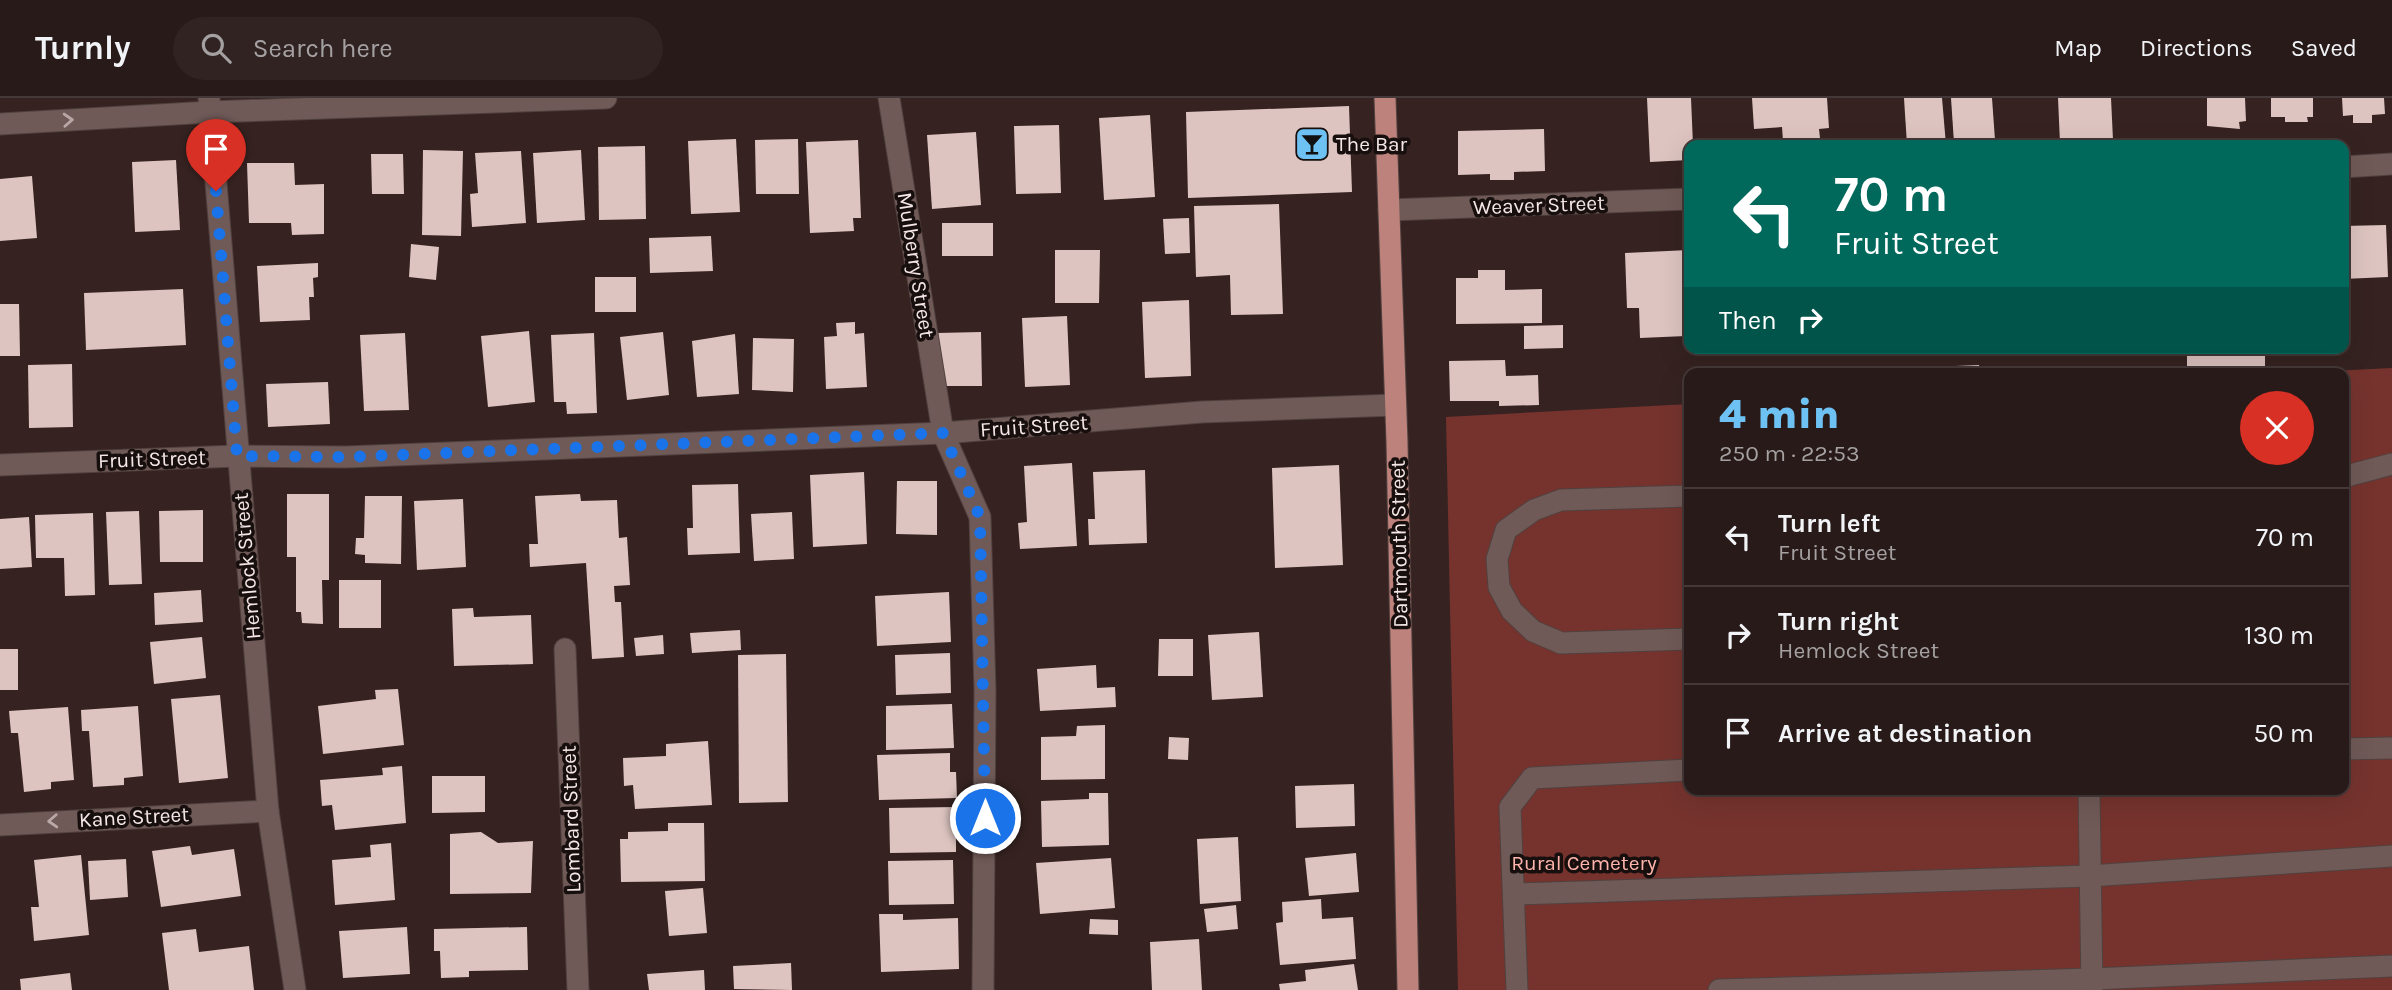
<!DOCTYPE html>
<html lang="en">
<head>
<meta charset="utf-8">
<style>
  :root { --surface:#281a19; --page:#302322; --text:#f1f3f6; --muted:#a5a1a2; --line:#443838; --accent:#6ec2f3 }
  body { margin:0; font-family:Karla,sans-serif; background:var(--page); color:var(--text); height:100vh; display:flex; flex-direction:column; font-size:26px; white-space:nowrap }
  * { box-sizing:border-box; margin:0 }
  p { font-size:23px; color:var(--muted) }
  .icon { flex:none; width:38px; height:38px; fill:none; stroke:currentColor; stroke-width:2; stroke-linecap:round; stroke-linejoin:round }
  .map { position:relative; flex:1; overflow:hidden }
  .panel { position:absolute; left:1684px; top:270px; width:665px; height:427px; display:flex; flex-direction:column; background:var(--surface); border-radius:14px; box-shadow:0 7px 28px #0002,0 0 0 2px var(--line) }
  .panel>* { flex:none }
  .hud { position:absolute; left:1684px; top:42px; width:665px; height:214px; border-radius:14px; box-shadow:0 7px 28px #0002,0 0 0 2px var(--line); background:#00695c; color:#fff; overflow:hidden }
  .pin { position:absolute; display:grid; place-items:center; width:60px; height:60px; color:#fff; margin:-72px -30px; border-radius:50% 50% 50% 0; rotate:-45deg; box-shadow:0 0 7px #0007 }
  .pin .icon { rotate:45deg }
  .me { position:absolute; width:77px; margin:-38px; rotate:0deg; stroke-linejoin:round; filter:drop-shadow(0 0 5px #0008) }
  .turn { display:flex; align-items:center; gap:24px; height:147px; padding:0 35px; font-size:32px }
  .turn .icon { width:91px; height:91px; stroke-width:2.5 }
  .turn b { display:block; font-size:49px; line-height:60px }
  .then { display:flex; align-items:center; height:66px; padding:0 35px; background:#0003; gap:14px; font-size:26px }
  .round { display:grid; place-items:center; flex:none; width:74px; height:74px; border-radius:37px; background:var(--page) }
  .head { display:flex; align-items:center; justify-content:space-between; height:119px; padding:0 35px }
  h1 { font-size:42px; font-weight:800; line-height:52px; color:var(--accent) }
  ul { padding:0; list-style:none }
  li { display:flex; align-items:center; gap:21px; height:98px; padding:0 35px; border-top:2px solid var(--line) }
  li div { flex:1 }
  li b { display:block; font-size:26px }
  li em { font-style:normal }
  header { display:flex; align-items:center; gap:42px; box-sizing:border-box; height:98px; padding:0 35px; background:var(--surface); border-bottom:2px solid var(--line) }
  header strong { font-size:33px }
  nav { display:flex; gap:38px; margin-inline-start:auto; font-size:24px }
  .search { width:490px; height:63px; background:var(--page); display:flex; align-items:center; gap:18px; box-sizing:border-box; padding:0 24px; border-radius:38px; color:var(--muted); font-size:26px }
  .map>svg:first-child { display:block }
  .green { fill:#76332e }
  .building { fill:#ddc4c0 }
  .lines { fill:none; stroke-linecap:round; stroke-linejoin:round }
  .minor-casing { stroke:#50413f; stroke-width:23 }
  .major-casing { stroke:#50413f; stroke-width:23 }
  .minor { stroke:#705a57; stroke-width:21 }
  .major { stroke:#bc827b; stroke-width:21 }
  .oneway { stroke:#b9a8a6 }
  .route { stroke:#1a73e8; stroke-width:12; stroke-dasharray:0 21.6 }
  .labels { text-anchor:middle; stroke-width:7; stroke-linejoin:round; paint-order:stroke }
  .poi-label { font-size:21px; fill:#f5e7e6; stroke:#170f0e; text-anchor:start }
  .street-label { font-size:21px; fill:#f5e7e6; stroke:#170f0e }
  .park-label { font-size:21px; fill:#feb4ac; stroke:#170f0e }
</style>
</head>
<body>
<header>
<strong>Turnly</strong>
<div class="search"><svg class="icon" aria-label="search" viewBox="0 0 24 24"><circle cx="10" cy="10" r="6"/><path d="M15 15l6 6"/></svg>Search here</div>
<nav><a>Map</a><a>Directions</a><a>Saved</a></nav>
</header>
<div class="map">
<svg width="2392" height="892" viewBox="0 0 2392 892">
  <rect width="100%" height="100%" fill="#362321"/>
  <polygon class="green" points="2392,270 2392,892 1458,892 1446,319 1689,306 1689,691 2343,691 2343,275 2292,275"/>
  <g class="building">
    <polygon points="1647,0 1691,0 1693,47 1689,47 1689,62 1650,64"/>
    <polygon points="1752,0 1827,0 1829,30 1819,31 1820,40 1783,43 1782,29 1754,31"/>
    <polygon points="1904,0 1942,0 1946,47 1907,47"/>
    <polygon points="1951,0 1992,0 1995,42 1954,45"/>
    <polygon points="2058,0 2111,0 2113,42 2060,45"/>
    <polygon points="2207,0 2245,0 2246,23 2239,24 2240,31 2207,28"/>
    <polygon points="2271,0 2313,0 2313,19 2307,19 2308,24 2285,24 2285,19 2271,19"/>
    <polygon points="2342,0 2384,0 2385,16 2372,17 2372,25 2353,25 2353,17 2343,18"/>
    <polygon points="1349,8 1352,94 1188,100 1186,14"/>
    <polygon points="1150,17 1155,99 1104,102 1099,20"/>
    <polygon points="1059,27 1061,95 1016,96 1014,28"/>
    <polygon points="1544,31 1545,73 1514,74 1514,82 1490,82 1490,76 1458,77 1458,33"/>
    <polygon points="976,34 981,107 932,111 927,37"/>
    <polygon points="736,41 740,114 691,116 688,43"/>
    <polygon points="798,41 799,96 756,96 755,42"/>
    <polygon points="858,42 861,120 853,120 854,133 810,135 806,44"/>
    <polygon points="645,48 646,121 599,122 598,49"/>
    <polygon points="423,52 463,53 461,138 422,137"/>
    <polygon points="581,52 585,122 537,125 533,55"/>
    <polygon points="521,53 526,125 472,129 470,96 478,95 475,55"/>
    <polygon points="371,56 403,56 404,96 372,96"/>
    <polygon points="176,62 180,132 135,134 132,64"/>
    <polygon points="247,65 294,65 295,87 324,86 324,136 292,137 291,125 249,125"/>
    <polygon points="32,78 37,140 0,143 0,81"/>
    <polygon points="1279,106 1283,216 1231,217 1230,177 1196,179 1194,108"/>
    <polygon points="1189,120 1190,155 1165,156 1163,121"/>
    <rect x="942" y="125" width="51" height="33"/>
    <polygon points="2386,127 2388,179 2343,181 2343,128"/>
    <polygon points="711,138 713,173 650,175 649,140"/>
    <polygon points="411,146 439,149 436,182 409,179"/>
    <polygon points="1055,152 1100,152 1099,205 1055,205"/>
    <polygon points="1689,152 1689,202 1684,202 1686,238 1640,240 1639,210 1627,210 1625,155"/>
    <polygon points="318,165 318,179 313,180 314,199 309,199 310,222 260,224 257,168"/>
    <polygon points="1478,172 1505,172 1505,192 1542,191 1542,225 1456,226 1456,180 1478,180"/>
    <rect x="595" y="179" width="41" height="35"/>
    <polygon points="183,191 186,247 86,252 84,195"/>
    <polygon points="1189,202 1191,278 1145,280 1142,204"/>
    <polygon points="0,206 19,206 20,258 0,258"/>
    <polygon points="1067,218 1070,287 1025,289 1022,220"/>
    <polygon points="855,224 855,236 864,235 867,289 826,291 824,239 837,238 836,225"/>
    <polygon points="1563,227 1563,250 1524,251 1524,228"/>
    <polygon points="529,233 535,304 488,309 481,238"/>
    <polygon points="663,234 669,297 627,302 620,239"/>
    <polygon points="981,234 982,288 937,288 937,235"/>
    <polygon points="405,235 409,312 364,313 360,237"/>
    <polygon points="594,235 597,315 567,316 566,304 554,304 551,237"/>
    <polygon points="735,236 739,296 697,299 692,243"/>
    <polygon points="753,240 794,241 793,294 752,292"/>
    <polygon points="2187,250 2265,250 2265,270 2187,272"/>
    <polygon points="1505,262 1506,278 1538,277 1539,307 1499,308 1499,303 1450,303 1449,263"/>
    <polygon points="72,266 73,329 29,330 28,267"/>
    <polygon points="1979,267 1980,275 1955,275 1955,268"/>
    <polygon points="328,284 330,326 268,329 266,286"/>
    <polygon points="1072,365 1077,448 1020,451 1018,425 1027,424 1024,368"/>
    <polygon points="1339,367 1343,467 1275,470 1272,370"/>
    <polygon points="1145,372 1147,445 1089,447 1088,421 1095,421 1093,374"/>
    <polygon points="864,374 867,446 813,449 810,377"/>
    <polygon points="897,383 937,383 937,437 896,436"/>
    <polygon points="738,386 740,455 688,457 687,430 693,430 692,387"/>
    <polygon points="287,396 329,396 329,482 322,482 323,526 302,525 301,514 296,514 296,459 287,459"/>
    <polygon points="580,396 581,403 617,402 619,440 627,439 630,487 614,488 615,504 621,504 624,559 592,561 586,465 530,469 529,446 538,446 535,398"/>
    <polygon points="365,398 402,398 401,466 365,465 365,457 355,456 356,440 364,440"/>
    <polygon points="463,401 466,469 417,472 414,403"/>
    <polygon points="203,412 203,464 160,464 159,413"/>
    <polygon points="139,413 142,486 109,487 106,414"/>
    <polygon points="792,414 794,461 754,463 751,416"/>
    <polygon points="93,415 95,497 65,498 64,460 36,460 35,417"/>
    <polygon points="29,419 32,469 0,471 0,421"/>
    <rect x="339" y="482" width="42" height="48"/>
    <polygon points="201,492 203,524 155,527 154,495"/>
    <polygon points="949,494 951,544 877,548 875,498"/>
    <polygon points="473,510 474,519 531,517 533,566 454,568 452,511"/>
    <polygon points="740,532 741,552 692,555 690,535"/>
    <polygon points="1259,534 1263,599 1212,602 1208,537"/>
    <polygon points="663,537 664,556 636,558 634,540"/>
    <polygon points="202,539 206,580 154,586 150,544"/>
    <polygon points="1159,541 1193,541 1193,578 1158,578"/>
    <rect x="0" y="551" width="18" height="41"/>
    <polygon points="950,555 951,595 896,597 895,557"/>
    <polygon points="786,556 788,704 739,705 738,557"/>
    <polygon points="1096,567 1097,590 1115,589 1116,609 1040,613 1037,571"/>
    <polygon points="398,591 404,647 323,656 318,608 376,601 375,592"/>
    <polygon points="220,597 228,680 179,685 171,601"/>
    <polygon points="952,606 954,650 886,652 886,608"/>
    <polygon points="138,608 143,678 124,680 124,687 93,689 89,633 82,633 81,612"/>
    <polygon points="68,609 74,682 51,684 51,691 24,694 18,635 11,635 9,613"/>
    <polygon points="1105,627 1105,681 1041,682 1041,639 1076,638 1077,628"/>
    <polygon points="1169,639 1189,640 1188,662 1168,661"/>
    <polygon points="708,643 712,707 635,711 633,687 624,688 623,660 666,658 666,646"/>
    <polygon points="950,655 950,674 956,674 957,700 879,702 877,657"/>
    <polygon points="402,668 406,725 335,732 332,707 322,708 320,682 383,677 382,670"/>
    <polygon points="432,678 485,678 485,714 432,715"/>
    <polygon points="1354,686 1355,728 1296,730 1295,688"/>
    <polygon points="1089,695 1108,695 1109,747 1042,749 1041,703 1089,701"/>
    <polygon points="956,709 956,754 890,755 889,710"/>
    <polygon points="668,725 704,725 705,783 621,784 620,741 628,741 628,734 668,733"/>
    <polygon points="481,734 498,745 533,743 531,795 450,796 450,736"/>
    <polygon points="1238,739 1241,803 1200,806 1197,741"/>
    <polygon points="391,745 395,802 335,807 332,762 371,759 370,747"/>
    <polygon points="190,748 192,757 234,751 241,798 161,809 152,753"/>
    <polygon points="1356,755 1359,794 1309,798 1305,760"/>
    <polygon points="81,757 89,837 34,843 31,809 39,809 34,762"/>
    <polygon points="1111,760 1115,810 1040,816 1036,765"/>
    <polygon points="126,761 128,799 90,802 88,763"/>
    <polygon points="953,762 954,806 889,807 888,763"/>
    <polygon points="703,790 707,835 669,838 665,793"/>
    <polygon points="1321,801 1322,821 1353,819 1356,861 1280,867 1276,825 1283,824 1282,804"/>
    <polygon points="1236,807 1238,831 1207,834 1204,811"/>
    <polygon points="879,816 903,816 903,822 958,820 959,871 881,874"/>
    <polygon points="1090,821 1118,822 1118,837 1089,836"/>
    <polygon points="407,829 410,876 343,880 339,833"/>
    <polygon points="527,829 528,872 469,873 469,879 441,880 440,853 434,853 434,831"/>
    <polygon points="196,831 199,854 249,848 254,892 169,892 162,835"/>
    <polygon points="1199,841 1202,892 1152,892 1150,844"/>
    <polygon points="791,865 792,892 734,891 733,868"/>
    <polygon points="1354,866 1358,892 1280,892 1279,886 1306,883 1305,872"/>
    <polygon points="704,872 705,892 649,892 647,876"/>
    <polygon points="70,875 72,892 21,892 20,881"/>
  </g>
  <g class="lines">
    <g class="minor-casing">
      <g id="minor">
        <polyline points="209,0 268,713 295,892"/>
        <polyline points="889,0 943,335 980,419 985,593 983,892"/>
        <polyline points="0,26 210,14 606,0"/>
        <polyline points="2343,69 2392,66"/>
        <polyline points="1389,112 1689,101"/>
        <polyline points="0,367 237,358 346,359 943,335 1202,314 1395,307"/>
        <polyline points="2343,379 2392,366"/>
        <polyline points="1689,398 1561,402 1534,412 1506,432 1497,461 1499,489 1512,513 1533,533 1561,545 1689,541"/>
        <polyline points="565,551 578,892"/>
        <polyline points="2343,651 2392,650"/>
        <polyline points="2089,691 2092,892"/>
        <polyline points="0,727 268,713"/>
        <polyline points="1514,796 2089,778 2392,758"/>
        <polyline points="1517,892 1510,709 1532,680 1689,672"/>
        <polyline points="1719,892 2092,881 2392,868"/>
      </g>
    </g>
    <g class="major-casing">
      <polyline id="major" points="1385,0 1397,344 1408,892"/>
    </g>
    <use href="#minor" class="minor"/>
    <use href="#major" class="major"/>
  </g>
  <defs><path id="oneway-chevron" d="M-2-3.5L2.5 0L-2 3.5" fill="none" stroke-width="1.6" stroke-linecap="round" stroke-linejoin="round" transform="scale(1.75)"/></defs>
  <g class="oneway">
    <use href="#oneway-chevron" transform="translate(68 22) rotate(-3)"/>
    <use href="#oneway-chevron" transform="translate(53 723) rotate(177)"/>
  </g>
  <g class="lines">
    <polyline class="route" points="216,93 237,358 346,359 943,335 980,419 985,720"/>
  </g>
  <defs>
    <g id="bar-square" transform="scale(1.75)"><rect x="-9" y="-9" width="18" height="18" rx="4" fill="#6ec2f3" stroke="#170f0e"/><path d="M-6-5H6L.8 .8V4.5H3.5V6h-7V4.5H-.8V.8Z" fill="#111"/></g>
  </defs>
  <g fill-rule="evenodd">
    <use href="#bar-square" x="1312" y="46"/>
  </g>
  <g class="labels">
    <g class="poi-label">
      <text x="1336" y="53">The Bar</text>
    </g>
    <g class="street-label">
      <text transform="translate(1539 107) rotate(-2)" y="7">Weaver Street</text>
      <text transform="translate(916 167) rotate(81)" y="7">Mulberry Street</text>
      <text transform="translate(1034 328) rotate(-4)" y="7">Fruit Street</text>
      <text transform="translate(152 361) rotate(-2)" y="7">Fruit Street</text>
      <text transform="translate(1399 446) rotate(-91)" y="7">Dartmouth Street</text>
      <text transform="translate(247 468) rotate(-95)" y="7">Hemlock Street</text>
      <text transform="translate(134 719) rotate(-3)" y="7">Kane Street</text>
      <text transform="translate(571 721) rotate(-92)" y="7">Lombard Street</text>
    </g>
    <g class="park-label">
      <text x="1584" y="772">Rural Cemetery</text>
    </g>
  </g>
</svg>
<div class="pin" style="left:216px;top:93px;background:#d93025"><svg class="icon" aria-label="arrive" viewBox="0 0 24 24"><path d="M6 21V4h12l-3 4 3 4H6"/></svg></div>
<svg class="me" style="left:985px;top:720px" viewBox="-20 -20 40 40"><circle r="17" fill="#1a73e8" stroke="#fff" stroke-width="3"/><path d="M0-11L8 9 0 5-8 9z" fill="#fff"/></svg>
<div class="hud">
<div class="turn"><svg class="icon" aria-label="left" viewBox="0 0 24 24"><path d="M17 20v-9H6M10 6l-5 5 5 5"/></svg><div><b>70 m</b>Fruit Street</div></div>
<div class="then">Then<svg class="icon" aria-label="right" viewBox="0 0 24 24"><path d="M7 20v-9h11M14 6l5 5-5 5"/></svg></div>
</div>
<section class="panel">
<div class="head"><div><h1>4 min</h1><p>250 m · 22:53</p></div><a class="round" style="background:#d93025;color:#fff"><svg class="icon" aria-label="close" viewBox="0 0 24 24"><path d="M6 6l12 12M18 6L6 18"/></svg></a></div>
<ul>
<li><svg class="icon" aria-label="left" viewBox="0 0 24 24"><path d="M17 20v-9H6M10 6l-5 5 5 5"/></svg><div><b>Turn left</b><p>Fruit Street</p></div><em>70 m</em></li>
<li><svg class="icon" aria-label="right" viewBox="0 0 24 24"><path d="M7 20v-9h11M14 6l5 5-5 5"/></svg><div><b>Turn right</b><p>Hemlock Street</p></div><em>130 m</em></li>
<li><svg class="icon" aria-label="arrive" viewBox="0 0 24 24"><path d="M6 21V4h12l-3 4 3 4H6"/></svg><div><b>Arrive at destination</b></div><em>50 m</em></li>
</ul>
</section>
</div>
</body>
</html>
